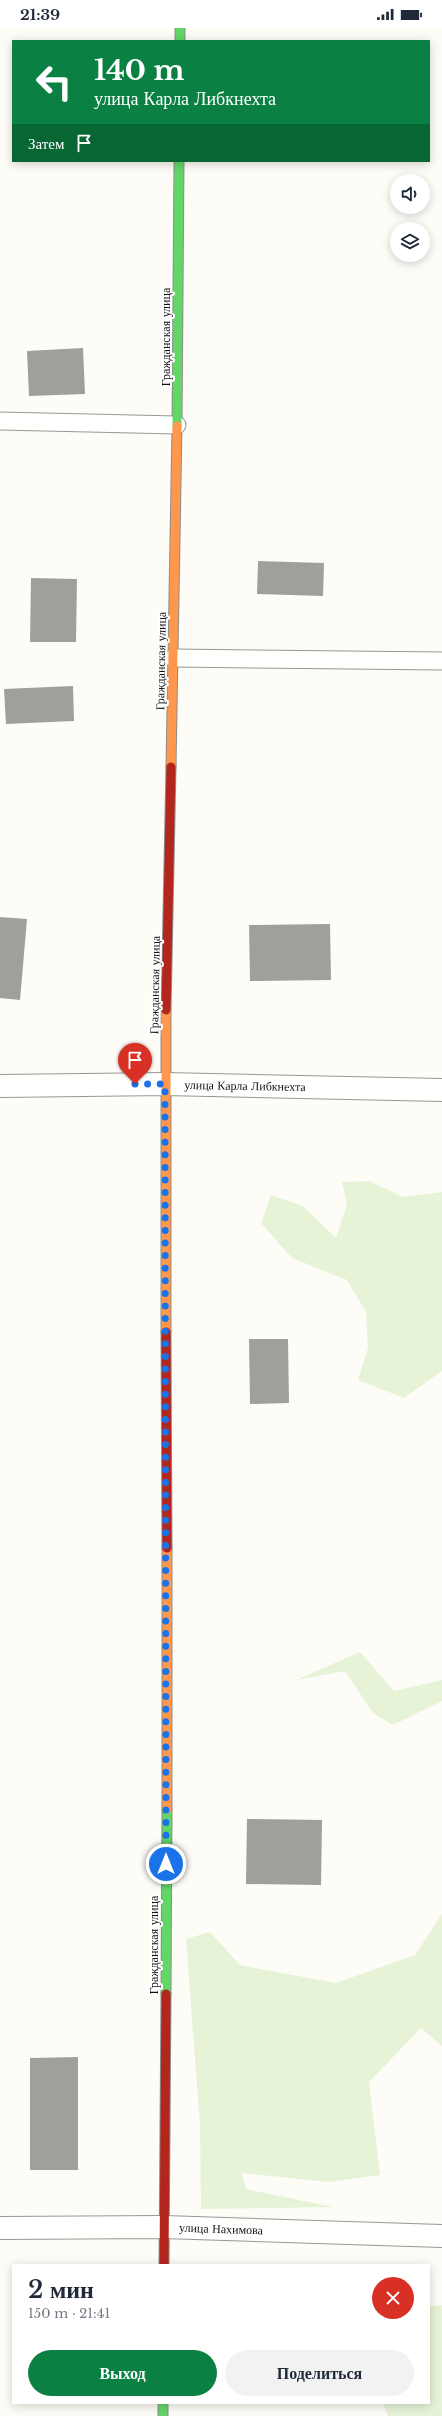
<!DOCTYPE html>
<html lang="ru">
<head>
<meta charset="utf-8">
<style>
  :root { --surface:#fff; --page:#f2f2f3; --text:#1f2937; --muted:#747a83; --accent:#0b8043 }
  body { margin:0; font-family:"Libre Baskerville",serif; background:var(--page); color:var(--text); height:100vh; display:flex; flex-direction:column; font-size:15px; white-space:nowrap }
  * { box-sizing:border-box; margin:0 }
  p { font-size:13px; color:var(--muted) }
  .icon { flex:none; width:22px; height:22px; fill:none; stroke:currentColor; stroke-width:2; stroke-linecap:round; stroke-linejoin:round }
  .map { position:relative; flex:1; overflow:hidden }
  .drawer { position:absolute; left:12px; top:2236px; width:418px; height:140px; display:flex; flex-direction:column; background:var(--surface); border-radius:0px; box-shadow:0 2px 10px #0003 }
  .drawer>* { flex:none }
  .top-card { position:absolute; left:12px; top:12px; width:418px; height:122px; border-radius:0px; box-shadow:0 2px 10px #0003; background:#0b8043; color:#fff; overflow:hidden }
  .buttons { position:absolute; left:390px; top:146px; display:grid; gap:8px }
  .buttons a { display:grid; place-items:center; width:40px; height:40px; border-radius:50%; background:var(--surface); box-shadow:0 2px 10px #0003; font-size:20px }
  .pin { position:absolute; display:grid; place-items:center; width:34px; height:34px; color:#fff; margin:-41px -17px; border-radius:50% 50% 50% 0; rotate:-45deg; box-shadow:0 0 4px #0007 }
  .pin .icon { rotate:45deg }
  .me { position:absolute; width:44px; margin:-22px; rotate:0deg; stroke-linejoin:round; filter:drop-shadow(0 0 3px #0008) }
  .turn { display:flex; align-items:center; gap:14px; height:84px; padding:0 16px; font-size:18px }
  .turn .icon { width:52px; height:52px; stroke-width:2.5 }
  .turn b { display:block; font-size:28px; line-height:34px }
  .then { display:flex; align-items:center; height:38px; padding:0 16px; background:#0003; gap:8px; font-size:15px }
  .round { display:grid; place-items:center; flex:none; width:42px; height:42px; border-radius:21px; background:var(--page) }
  .overview { display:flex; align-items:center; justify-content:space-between; height:68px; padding:0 16px }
  h1 { font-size:24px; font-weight:600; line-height:30px }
  .primary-button { display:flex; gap:8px; margin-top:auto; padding:8px 16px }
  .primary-button a { flex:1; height:46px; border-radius:24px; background:var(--accent); color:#fff; font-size:16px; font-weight:600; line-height:46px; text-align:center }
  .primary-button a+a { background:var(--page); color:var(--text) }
  .status { display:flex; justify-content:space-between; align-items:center; height:28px; padding:0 20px; background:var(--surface); direction:ltr }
  .status svg { height:11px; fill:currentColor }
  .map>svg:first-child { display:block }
  .green { fill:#e7f3d7 }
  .building { fill:#a19f9c }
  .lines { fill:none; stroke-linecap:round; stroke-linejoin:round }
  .lane-casing { stroke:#979795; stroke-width:19 }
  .street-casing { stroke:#979795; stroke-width:24 }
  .fast-casing { stroke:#8e8d8b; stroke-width:11 }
  .slow-casing { stroke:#8e8d8b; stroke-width:11 }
  .jam-casing { stroke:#8e8d8b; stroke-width:11 }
  .lane { stroke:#fffffe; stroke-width:17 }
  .street { stroke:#fffffe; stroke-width:22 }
  .fast { stroke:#63d668; stroke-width:9 }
  .slow { stroke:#ff974d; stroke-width:9 }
  .jam { stroke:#b3261e; stroke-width:9 }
  .route { stroke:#1a73e8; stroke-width:7; stroke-dasharray:0 12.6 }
  .labels { text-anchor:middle; stroke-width:4; stroke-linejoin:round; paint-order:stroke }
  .street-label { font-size:12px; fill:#111; stroke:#fff }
</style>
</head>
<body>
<div class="status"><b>21:39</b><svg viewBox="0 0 49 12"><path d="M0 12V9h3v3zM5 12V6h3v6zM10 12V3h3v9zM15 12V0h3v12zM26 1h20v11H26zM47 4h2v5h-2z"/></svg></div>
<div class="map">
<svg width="442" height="2388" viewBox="0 0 442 2388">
  <rect width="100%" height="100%" fill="#fdfcf7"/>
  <g class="green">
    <polygon points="369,1153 403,1169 442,1164 442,1343 404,1370 358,1352 368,1320 366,1284 347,1252 292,1230 261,1195 271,1167 303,1178 336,1210 347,1177 342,1154"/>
    <polygon points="360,1624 394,1663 442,1652 442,1673 393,1697 373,1685 345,1643 296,1652"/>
    <polygon points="442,1886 442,2018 421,2000 369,2054 380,2147 328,2154 242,2145 246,2161 333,2179 201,2181 200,2097 186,1911 210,1904 240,1937 336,1955 415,1927"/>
    <polygon points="442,2277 442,2388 388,2388 383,2375 429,2375 429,2278"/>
  </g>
  <g class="building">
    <polygon points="83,320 85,366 29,368 27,323"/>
    <polygon points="258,533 324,535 323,568 257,566"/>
    <polygon points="31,550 77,551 76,614 30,614"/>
    <polygon points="73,658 74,693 6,696 4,661"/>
    <polygon points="0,889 27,891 20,972 0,970"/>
    <polygon points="330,896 331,952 250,953 249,897"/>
    <polygon points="249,1311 288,1311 289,1375 250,1376"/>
    <polygon points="247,1791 322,1792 321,1857 246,1856"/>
    <polygon points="78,2029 78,2142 30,2142 30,2030"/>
  </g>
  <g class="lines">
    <g class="lane-casing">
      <g id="lane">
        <polyline points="0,393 177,397"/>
        <polyline points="173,630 442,633"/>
      </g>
    </g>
    <g class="street-casing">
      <g id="street">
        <polyline points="0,1058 165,1056 442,1062"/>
        <polyline points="0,2200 164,2199 442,2208"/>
      </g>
    </g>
    <g class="fast-casing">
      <g id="fast">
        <polyline points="180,0 180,13"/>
        <polyline points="177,398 179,133"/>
        <polyline points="166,1966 167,1781"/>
        <polyline points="163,2375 163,2388"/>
      </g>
    </g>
    <g class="slow-casing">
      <g id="slow">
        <polyline points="171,739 177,398"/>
        <polyline points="166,1304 166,982"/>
        <polyline points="167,1781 167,1520"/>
      </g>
    </g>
    <g class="jam-casing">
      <g id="jam">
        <polyline points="166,982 171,739"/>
        <polyline points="166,1304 167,1520"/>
        <polyline points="164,2237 166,1966"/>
      </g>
    </g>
    <use href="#lane" class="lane"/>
    <use href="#street" class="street"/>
    <use href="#fast" class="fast"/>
    <use href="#slow" class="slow"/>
    <use href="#jam" class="jam"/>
  </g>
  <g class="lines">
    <polyline class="route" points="135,1056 165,1056 166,1836"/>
  </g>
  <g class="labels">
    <g class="street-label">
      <text transform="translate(166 309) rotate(-90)" y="4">Гражданская улица</text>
      <text transform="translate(161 633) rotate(-89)" y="4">Гражданская улица</text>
      <text transform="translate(155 957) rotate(-89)" y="4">Гражданская улица</text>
      <text transform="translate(245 1058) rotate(1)" y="4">улица Карла Либкнехта</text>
      <text transform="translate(154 1917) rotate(-90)" y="4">Гражданская улица</text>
      <text transform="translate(221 2201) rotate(2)" y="4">улица Нахимова</text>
    </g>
  </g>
</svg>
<div class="buttons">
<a><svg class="icon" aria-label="sound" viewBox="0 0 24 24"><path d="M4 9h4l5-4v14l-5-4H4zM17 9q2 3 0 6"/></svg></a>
<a><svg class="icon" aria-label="layers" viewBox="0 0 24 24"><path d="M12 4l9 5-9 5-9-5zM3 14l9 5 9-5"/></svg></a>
</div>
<div class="pin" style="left:135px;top:1056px;background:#d93025"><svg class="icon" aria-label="arrive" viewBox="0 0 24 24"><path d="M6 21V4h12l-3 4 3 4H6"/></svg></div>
<svg class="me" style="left:166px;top:1836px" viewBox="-20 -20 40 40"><circle r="17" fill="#1a73e8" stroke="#fff" stroke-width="3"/><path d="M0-11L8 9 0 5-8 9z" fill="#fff"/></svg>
<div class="top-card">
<div class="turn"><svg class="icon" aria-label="left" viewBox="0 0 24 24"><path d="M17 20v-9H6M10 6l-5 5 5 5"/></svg><div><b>140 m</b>улица Карла Либкнехта</div></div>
<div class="then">Затем<svg class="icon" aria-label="arrive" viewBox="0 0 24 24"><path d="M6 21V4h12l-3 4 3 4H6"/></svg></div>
</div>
<section class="drawer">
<div class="overview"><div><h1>2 мин</h1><p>150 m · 21:41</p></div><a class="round" style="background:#d93025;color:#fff"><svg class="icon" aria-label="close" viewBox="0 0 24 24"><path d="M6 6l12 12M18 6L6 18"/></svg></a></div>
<div class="primary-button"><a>Выход</a><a>Поделиться</a></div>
</section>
</div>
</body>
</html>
